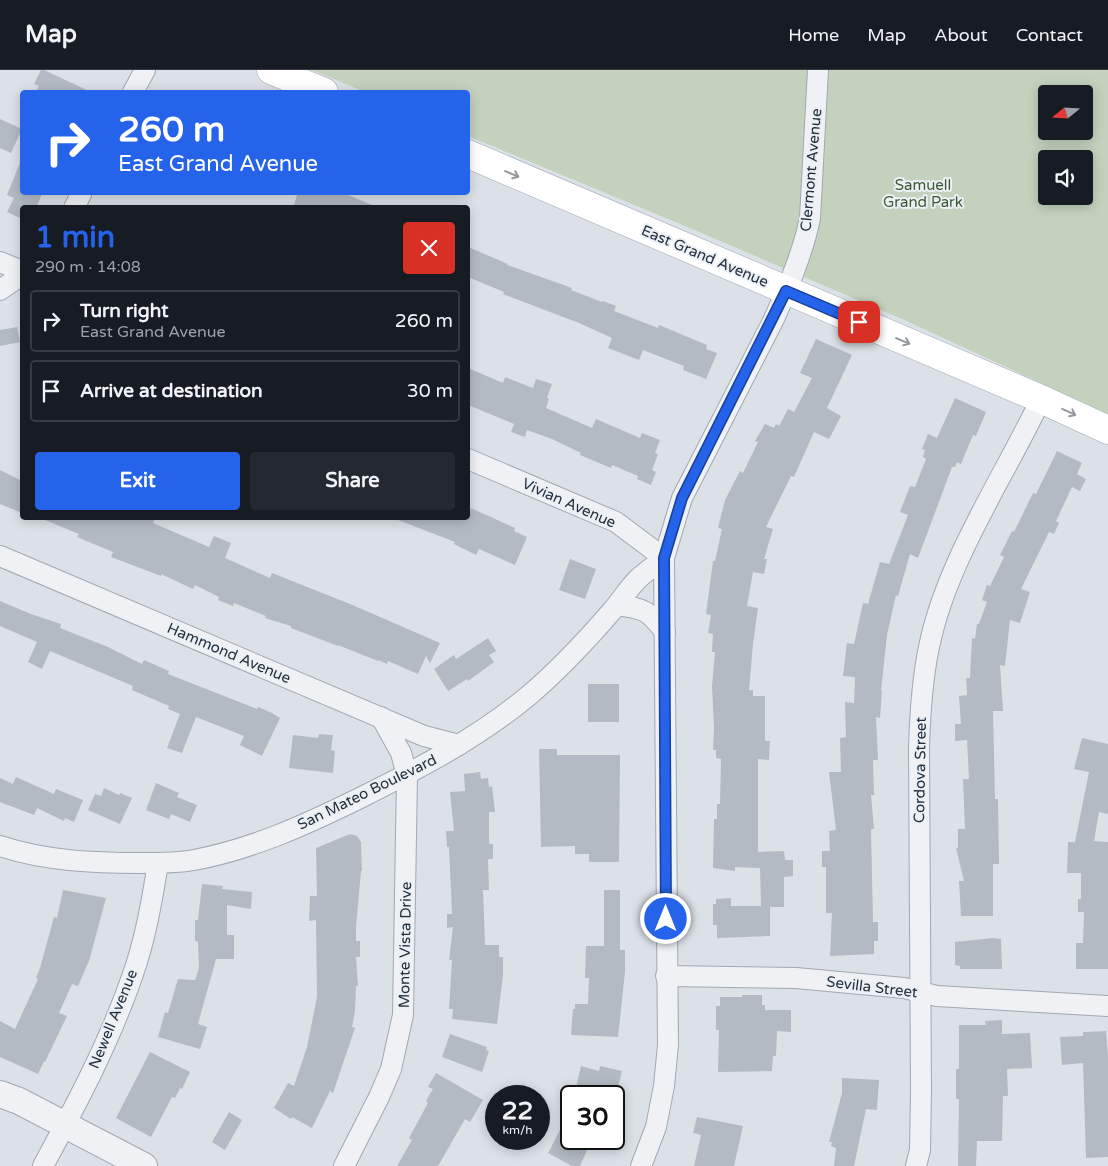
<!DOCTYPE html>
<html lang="en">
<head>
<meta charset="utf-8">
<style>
  :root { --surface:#171b24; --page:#242831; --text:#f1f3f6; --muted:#9ea1a6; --line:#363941; --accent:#2563eb }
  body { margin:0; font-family:"Varela Round",sans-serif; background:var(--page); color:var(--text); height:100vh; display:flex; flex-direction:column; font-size:19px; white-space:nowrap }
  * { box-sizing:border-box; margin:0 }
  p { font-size:16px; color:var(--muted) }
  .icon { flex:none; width:28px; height:28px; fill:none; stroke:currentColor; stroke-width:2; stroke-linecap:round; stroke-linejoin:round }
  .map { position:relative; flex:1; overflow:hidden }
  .drawer { position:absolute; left:20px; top:135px; width:450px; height:315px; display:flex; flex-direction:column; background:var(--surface); border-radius:5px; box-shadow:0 2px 12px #0003 }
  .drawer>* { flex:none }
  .banner { position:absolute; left:20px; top:20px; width:450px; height:105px; border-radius:5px; box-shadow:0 2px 12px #0003; background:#2563eb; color:#fff; overflow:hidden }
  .needle { width:32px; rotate:252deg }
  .tools { position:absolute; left:1038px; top:15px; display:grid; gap:10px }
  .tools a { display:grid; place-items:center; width:55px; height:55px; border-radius:5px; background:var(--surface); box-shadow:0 2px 12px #0003; font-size:25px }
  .speed { position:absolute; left:485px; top:1015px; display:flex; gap:10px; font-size:25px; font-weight:700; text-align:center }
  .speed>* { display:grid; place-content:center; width:65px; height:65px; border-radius:50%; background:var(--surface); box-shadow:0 2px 12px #0003; line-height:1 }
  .speed small { font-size:12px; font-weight:400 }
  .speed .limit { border:2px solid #111; border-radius:8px; background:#fff; color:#111 }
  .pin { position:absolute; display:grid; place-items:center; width:42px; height:42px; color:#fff; margin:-21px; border-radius:10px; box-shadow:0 2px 8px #0006 }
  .me { position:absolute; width:55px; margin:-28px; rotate:0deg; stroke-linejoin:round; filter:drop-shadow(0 0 4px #0008) }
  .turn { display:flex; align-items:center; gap:18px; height:105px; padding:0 15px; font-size:22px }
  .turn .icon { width:65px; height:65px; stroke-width:2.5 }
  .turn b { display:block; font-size:35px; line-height:42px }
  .round { display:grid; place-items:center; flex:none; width:52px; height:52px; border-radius:5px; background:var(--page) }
  .overview { display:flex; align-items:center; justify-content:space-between; height:85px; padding:0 15px }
  h1 { font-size:30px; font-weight:700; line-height:38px; color:var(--accent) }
  .primary-button { display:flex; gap:10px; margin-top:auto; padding:10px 15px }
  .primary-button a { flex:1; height:58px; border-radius:5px; background:var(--accent); color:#fff; font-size:20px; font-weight:700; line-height:58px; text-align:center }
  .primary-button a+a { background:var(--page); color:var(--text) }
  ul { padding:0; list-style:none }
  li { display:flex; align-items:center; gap:15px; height:62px; margin:0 10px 8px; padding:0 5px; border:2px solid var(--line); border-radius:5px }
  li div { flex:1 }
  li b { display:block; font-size:19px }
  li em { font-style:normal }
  header { display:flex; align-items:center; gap:30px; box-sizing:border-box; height:70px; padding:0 25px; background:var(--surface); border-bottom:1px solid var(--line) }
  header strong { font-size:24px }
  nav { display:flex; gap:28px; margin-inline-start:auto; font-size:18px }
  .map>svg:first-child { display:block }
  .green { fill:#c3d1bd; fill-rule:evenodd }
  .building { fill:#b3bac4 }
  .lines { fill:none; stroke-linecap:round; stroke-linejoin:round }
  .minor-casing { stroke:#a1a8b1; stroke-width:22 }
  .tertiary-casing { stroke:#a1a8b1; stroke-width:28 }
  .primary-casing { stroke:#9ba6b3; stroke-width:29 }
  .minor { stroke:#eff1f5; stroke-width:20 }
  .tertiary { stroke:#eff1f5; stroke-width:26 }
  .primary { stroke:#fff; stroke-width:28 }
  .oneway { stroke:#92979e }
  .route-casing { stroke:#184099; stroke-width:12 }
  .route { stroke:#2563eb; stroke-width:9 }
  .labels { text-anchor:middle; stroke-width:4; stroke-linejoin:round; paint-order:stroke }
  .street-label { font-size:15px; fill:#252f3e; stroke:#ebf0f5 }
  .park-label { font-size:15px; fill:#3b5a32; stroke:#ebf0f5 }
</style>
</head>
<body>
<header>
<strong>Map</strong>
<nav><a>Home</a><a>Map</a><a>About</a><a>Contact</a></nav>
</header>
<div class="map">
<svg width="1108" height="1096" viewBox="0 0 1108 1096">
  <rect width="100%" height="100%" fill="#dce1e7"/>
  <path class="green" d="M312 0H1108V344L902 249 704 164 468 66V22H365ZM1046 24H1084V61H1046ZM1046 89H1084V126H1046Z"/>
  <g class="building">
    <polygon points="41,0 44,0 91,22 36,22 39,16 34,14"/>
    <polygon points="0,49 22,59 11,83 0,78"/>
    <polygon points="22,88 22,122 43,122 36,138 22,138 22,149 7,142 14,128 7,125"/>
    <polygon points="298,122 341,122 377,137 293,138"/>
    <polygon points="468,177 508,194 507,195 572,218 571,220 602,232 603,231 616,236 614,241 658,258 659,255 707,275 706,279 717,283 706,309 683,300 684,296 643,280 639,290 608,278 612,268 579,253 503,224 504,222 468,207"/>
    <polygon points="17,257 20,272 0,276 0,260"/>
    <polygon points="816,269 852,285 827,338 841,346 829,369 814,362 794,407 791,406 766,457 773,459 764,489 767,489 764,504 753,502 747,536 758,538 753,574 749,620 753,620 753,626 765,626 765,671 770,671 769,690 758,689 758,782 784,781 785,790 793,790 793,806 784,807 784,837 770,837 770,866 717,868 717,855 713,855 713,834 716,834 716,829 731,828 731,836 761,836 760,798 735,797 735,801 713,798 714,749 717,749 717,734 720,734 721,689 716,688 716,680 713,680 714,658 712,616 715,582 712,582 713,564 708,563 711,545 706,544 713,491 715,491 722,459 718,458 725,430 740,401 743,403 758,372 755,371 765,354 774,358 776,354 779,356 788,339 794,342 812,308 800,303"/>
    <polygon points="468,298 503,313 505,307 533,318 536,309 552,314 547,328 549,329 546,338 592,358 596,349 640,368 642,363 660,370 655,383 658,384 652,400 656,402 651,415 637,409 638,406 612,395 611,398 580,385 581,383 552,369 527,360 525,367 511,362 514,354 468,335"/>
    <polygon points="955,328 986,342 976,366 973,365 961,394 957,392 955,397 952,397 918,488 910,484 898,526 896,525 887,565 881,621 882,621 880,648 876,647 878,690 873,690 874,725 871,725 874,759 871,759 873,852 878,852 878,871 874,871 874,884 830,886 832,843 826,843 826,797 822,797 822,781 830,781 829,761 836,760 829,702 841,702 840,668 846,667 845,632 854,633 855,607 843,606 847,573 854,574 863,533 868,534 880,492 889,494 908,445 900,442 910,416 915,417 926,389 923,387 925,380 922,379 928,364 937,368"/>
    <polygon points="1057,381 1082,393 1077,404 1086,409 1080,421 1072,417 1056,451 1059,453 1054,464 1049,462 1021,519 1030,522 1020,553 1010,550 1005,596 1000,595 1003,641 993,641 995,729 998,729 999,794 993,794 993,846 961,846 959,811 964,811 956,778 958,778 958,759 965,759 963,709 969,709 967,670 955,671 955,654 961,654 959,626 967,625 966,608 970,608 972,568 975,569 977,554 979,554 987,532 982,530 987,515 990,516 1004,487 1000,485 1012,461 1014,462 1033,423 1036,424"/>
    <polygon points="0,400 22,411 22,443 0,434"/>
    <polygon points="471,438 515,458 514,461 527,467 515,495 479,479 476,485 454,474 455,472 393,448 468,448"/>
    <polygon points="40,448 155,448 153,453 209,477 214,466 231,473 225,488 270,508 272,503 350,534 440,573 430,593 426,586 418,604 388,591 387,594 378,590 378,591 338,575 338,576 291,558 291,556 265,548 266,546 234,533 233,536 218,530 219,527 195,515 193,519 161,504 161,506 111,487 113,482 77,467 79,464"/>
    <polygon points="570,489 596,499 585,529 559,520"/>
    <polygon points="0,531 31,544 61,554 60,558 108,577 142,594 144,590 169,601 168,604 257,639 258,637 272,643 280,648 262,686 240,675 244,666 196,647 182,683 167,678 180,644 168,639 169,636 132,620 133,616 50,581 42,599 28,592 37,572 0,556"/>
    <polygon points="488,568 496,581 489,585 494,592 468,611 467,609 448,621 434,599 454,585 456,589"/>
    <rect x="588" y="614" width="31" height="38"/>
    <polygon points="319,664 333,665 331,680 335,681 333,703 289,698 293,665 318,668"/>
    <polygon points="1082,668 1108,674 1108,744 1099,742 1094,771 1108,772 1108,899 1076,899 1076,873 1083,873 1084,842 1078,842 1078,829 1081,829 1081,803 1067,803 1068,772 1075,772 1089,702 1074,699"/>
    <polygon points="539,679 557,679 557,685 620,685 619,792 589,792 589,784 575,784 575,776 541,777"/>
    <polygon points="480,702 481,709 488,708 489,717 492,716 495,742 489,742 489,774 493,774 493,789 488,789 489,820 483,820 485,875 499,875 499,887 503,887 503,905 497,954 452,949 453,939 449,939 452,890 449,890 453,857 447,858 447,844 452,844 449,777 447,777 446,761 454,761 450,722 465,721 464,704"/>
    <polygon points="16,707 54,724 56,719 83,730 74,752 65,748 64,751 37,738 34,745 0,732 0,708 13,714"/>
    <polygon points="156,713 179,723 177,727 197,735 190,752 171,744 169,749 146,740"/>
    <polygon points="104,718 119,725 120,723 132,728 120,754 88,740 95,724 101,726"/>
    <polygon points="350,764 357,766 361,772 362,801 361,801 356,857 356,871 360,871 360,887 356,887 358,916 356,916 355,941 352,957 355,958 333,1023 330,1021 312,1058 292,1047 291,1049 274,1038 288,1013 294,1016 307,977 317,927 316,850 309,851 310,826 317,826 316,778"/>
    <polygon points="202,814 223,816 222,819 252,822 251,839 227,835 227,865 234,865 234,889 216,889 198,954 207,957 200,979 158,967 165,942 168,943 178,909 195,910 199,898 198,872 195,871 195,850 198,850"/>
    <polygon points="63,820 106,828 89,891 78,916 72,914 59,943 67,946 45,992 44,991 38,1004 0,987 0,951 15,959 38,909 36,908 40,898 54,847 57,848"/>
    <polygon points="604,820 620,820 620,880 625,880 625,902 618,967 571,965 573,939 575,939 575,934 588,934 589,908 585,908 586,876 604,876"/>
    <polygon points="993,868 1001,869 1002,899 960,899 960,896 955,895 955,872"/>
    <polygon points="742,925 762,925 762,935 765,935 765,940 791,940 791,962 777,961 776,986 773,986 772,1001 718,1002 719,960 716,960 716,936 720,936 720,927 742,927"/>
    <polygon points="1002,950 1002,964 1030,963 1032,998 1007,999 1008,1026 1003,1026 1002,1071 977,1071 976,1096 958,1096 959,1029 956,1029 956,999 959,999 959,955 986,955 985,951"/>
    <polygon points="1106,961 1108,987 1108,1087 1086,1088 1083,993 1062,995 1060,967 1083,966 1083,962"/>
    <polygon points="450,964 487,977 486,980 489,981 482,1002 442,987"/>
    <polygon points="150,982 190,1002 182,1019 180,1018 175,1028 172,1027 151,1067 116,1048"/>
    <polygon points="581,996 599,1001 600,996 622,1001 615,1029 614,1026 591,1026 575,1022"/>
    <polygon points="436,1003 483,1030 470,1052 465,1049 438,1096 397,1096 412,1070 409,1068 428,1033 426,1031 433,1019 428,1017"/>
    <polygon points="842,1008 879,1010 877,1040 866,1039 854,1096 834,1096 836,1078 831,1076 832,1072 829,1072 842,1023"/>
    <polygon points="229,1042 242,1050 225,1080 212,1072"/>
    <polygon points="697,1047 743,1056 734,1096 694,1096 701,1065 693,1063"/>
    <polygon points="560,1060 571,1066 571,1069 592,1069 580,1096 572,1096 548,1083"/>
  </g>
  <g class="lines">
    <g class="minor-casing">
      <g id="minor">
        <polyline points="133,22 145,0"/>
        <polyline points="74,138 82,122"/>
        <polyline points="0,192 22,201"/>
        <polyline points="0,220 22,205"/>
        <polyline points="0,486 424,666 459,675"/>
        <path d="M618 535C645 539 648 540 665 562"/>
        <path d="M0 776C45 791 94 793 141 793 158 793 177 793 194 790 253 779 307 754 360 728 418 699 476 669 527 627 558 601 585 572 611 542 621 531 629 517 640 507 648 500 657 494 664 488L616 452 468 389"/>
        <polyline points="666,906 796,908 904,918 937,926 1108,936"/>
        <path d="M43 1096C76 1035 109 973 132 907 145 871 152 831 158 793"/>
        <polyline points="344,1096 379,1027 391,999 403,945 407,705 401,683 381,647"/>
        <path d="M641 1096 656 1057 664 1016 668 975 664 488 682 428 774 249C788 217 803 183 810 148L818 0"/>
        <path d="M916 1096 920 1080 921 1021 919 678C920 644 922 610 929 577 946 492 1004 407 1041 329"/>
      </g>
    </g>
    <g class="tertiary-casing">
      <polyline id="tertiary" points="0,1024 19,1031 144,1096"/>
    </g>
    <g class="primary-casing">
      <g id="primary">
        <polyline points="271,0 324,22"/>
        <polyline points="468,84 1041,329 1108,360"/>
      </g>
    </g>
    <use href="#minor" class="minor"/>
    <use href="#tertiary" class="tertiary"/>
    <use href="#primary" class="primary"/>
  </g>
  <defs><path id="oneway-shaft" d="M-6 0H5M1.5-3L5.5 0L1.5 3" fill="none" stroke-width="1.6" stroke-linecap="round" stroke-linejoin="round" transform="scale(1.25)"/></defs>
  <g class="oneway">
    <use href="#oneway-shaft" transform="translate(512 104) rotate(23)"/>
    <use href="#oneway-shaft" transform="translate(903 271) rotate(23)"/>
    <use href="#oneway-shaft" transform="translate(1069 342) rotate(25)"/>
  </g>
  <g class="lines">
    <g class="route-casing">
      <polyline id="route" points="666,849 664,488 682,428 786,221 859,252"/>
    </g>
    <use href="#route" class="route"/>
  </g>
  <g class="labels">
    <g class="street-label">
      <text transform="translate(811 100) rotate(-85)" y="5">Clermont Avenue</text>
      <text transform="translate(705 186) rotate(23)" y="5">East Grand Avenue</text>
      <text transform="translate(569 433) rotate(24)" y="5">Vivian Avenue</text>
      <text transform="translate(229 583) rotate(23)" y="5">Hammond Avenue</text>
      <text transform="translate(920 700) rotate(-89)" y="5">Cordova Street</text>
      <text transform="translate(367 722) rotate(-26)" y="5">San Mateo Boulevard</text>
      <text transform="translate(405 875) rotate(-89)" y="5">Monte Vista Drive</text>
      <text transform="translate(872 917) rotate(7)" y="5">Sevilla Street</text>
      <text transform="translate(113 949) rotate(-68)" y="5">Newell Avenue</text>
    </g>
    <g class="park-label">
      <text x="923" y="120">Samuell<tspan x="923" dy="17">Grand Park</tspan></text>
    </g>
  </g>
</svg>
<div class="tools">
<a><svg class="needle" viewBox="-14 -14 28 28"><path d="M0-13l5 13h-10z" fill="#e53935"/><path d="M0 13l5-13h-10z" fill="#9ea1a6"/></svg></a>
<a><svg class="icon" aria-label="sound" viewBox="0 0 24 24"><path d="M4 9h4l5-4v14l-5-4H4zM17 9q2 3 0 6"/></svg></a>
</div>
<div class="speed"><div>22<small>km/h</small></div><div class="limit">30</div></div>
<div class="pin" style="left:859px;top:252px;background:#d93025"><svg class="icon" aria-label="arrive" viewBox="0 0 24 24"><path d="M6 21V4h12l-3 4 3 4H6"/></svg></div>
<svg class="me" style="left:666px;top:849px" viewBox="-20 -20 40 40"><circle r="17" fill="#2563eb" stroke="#fff" stroke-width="3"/><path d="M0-11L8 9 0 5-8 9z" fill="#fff"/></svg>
<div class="banner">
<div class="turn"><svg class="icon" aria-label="right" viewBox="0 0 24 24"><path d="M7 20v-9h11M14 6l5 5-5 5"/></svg><div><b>260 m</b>East Grand Avenue</div></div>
</div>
<section class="drawer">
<div class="overview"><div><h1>1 min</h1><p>290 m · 14:08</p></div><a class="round" style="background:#d93025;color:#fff"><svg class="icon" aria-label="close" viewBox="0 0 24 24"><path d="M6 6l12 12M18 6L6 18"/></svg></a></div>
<ul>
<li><svg class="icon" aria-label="right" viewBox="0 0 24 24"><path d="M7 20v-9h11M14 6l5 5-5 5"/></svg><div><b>Turn right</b><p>East Grand Avenue</p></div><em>260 m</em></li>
<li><svg class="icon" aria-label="arrive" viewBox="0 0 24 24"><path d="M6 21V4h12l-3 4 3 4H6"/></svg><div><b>Arrive at destination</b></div><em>30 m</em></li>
</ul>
<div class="primary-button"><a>Exit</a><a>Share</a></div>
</section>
</div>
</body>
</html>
